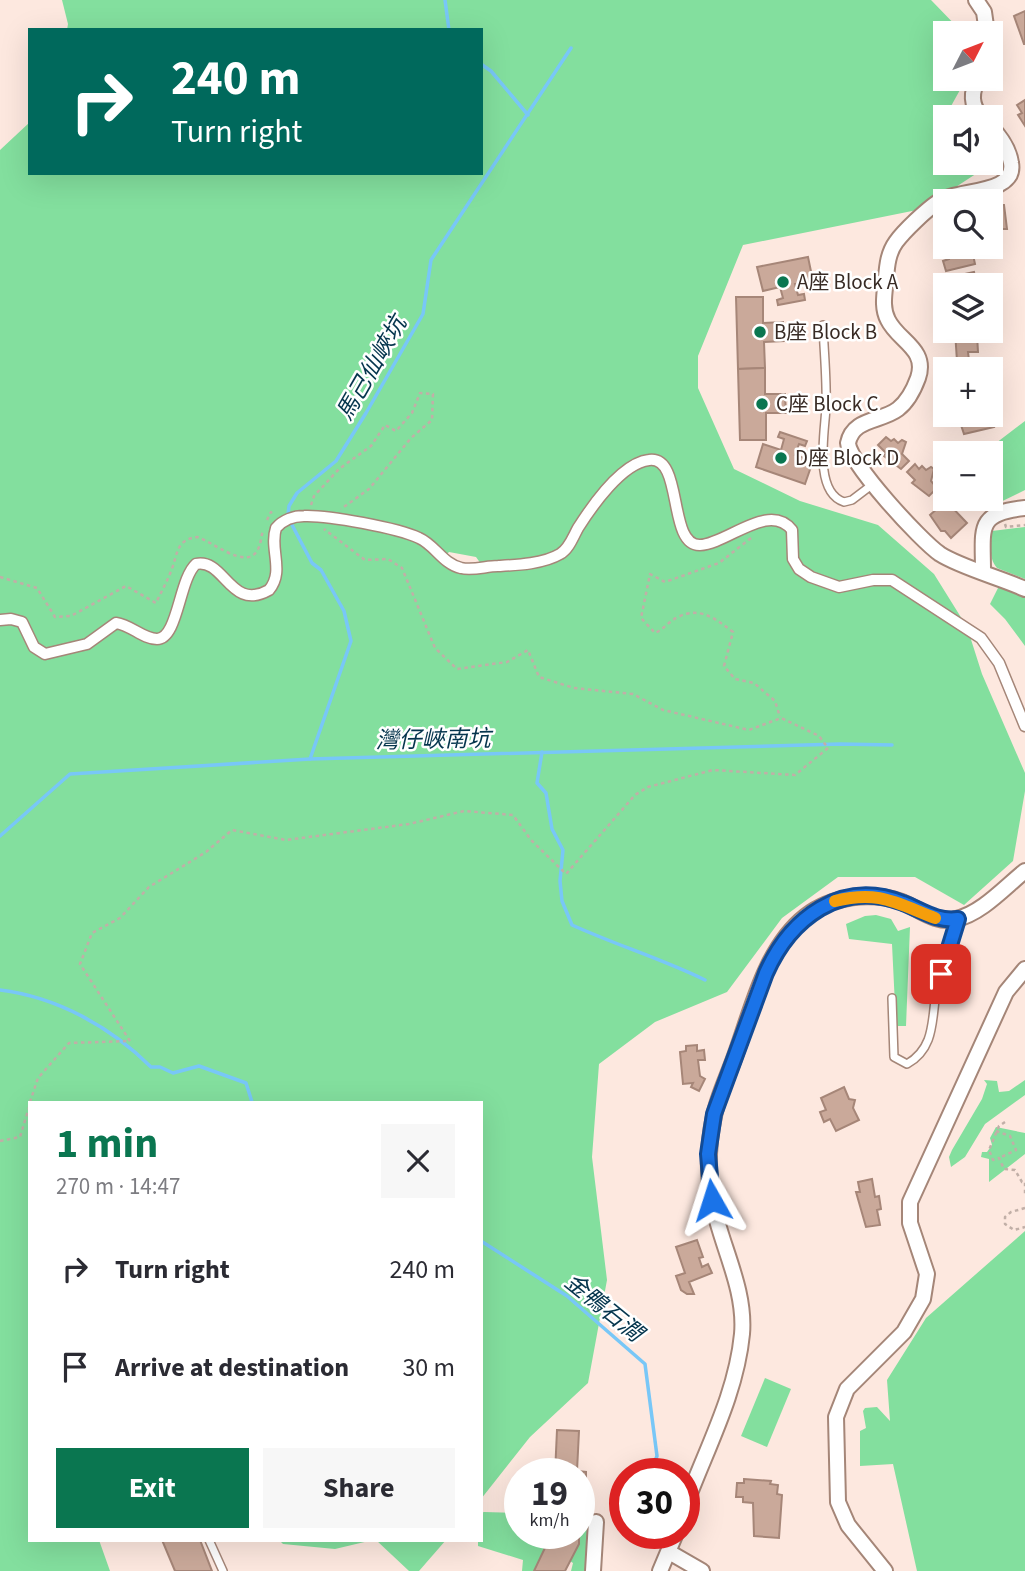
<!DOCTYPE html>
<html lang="en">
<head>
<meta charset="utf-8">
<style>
  :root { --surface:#fff; --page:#f7f7f7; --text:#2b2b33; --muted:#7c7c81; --accent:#0a7650 }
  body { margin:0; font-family:"Source Sans 3","Noto Sans TC",sans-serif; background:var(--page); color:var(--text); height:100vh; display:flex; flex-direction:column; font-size:26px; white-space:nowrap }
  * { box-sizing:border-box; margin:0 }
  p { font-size:23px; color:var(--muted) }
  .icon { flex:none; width:38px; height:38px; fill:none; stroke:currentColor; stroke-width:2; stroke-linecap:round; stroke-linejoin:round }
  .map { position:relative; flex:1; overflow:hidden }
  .sheet { position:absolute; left:28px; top:1101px; width:455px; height:441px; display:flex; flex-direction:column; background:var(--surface); border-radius:0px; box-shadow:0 7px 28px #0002 }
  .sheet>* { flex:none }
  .guide { position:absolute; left:28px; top:28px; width:455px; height:147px; border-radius:0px; box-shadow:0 7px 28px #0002; background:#00695c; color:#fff; overflow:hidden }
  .needle { width:46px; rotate:48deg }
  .buttons { position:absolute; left:933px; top:21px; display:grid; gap:14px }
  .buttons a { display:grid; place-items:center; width:70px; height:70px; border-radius:0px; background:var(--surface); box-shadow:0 7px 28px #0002; font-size:35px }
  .speed { position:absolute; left:504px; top:1458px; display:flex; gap:14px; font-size:35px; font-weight:700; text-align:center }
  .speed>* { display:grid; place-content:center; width:91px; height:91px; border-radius:50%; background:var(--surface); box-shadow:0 7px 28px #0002; line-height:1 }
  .speed small { font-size:18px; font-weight:400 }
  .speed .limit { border:10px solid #d22; background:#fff; color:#111 }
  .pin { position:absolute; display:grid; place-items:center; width:60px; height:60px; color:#fff; margin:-30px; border-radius:14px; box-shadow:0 4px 10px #0006 }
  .me { position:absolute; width:77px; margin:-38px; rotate:354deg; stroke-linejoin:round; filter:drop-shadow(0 0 5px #0008) }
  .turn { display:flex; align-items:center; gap:24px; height:147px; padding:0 28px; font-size:32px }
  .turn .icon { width:91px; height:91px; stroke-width:2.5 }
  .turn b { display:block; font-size:49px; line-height:60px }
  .round { display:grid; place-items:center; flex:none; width:74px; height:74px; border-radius:0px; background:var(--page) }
  .head { display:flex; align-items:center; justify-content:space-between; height:119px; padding:0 28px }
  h1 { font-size:42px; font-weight:700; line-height:52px; color:var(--accent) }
  .primary-button { display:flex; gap:14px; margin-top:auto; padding:14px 28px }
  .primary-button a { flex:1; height:80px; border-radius:0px; background:var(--accent); color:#fff; font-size:28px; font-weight:700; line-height:80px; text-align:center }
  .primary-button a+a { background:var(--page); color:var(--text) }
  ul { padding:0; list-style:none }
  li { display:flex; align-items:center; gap:21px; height:98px; padding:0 28px }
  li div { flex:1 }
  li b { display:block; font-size:26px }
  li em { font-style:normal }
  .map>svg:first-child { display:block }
  .green { fill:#83df9e; fill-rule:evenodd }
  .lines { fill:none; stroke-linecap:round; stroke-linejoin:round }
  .stream { stroke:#78c7f7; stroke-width:3.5 }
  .building { fill:#caa99a; stroke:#a68678; stroke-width:2 }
  .service-casing { stroke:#a58678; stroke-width:10 }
  .pedestrian-casing { stroke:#a58678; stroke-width:13 }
  .minor-casing { stroke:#a58678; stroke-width:18 }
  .path { stroke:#c1afa7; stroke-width:2.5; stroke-dasharray:3.5 3.5; stroke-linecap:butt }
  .service { stroke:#fff; stroke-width:7 }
  .pedestrian { stroke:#fff; stroke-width:10 }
  .minor { stroke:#fff; stroke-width:14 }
  .route-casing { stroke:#114b97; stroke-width:18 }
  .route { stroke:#1a73e8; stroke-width:12 }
  .slow { stroke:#f59e0b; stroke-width:12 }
  .poi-dot { fill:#0a7650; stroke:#fff; stroke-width:2.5 }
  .labels { text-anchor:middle; stroke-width:5; stroke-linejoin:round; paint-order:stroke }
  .poi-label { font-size:21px; fill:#382b25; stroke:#fff; text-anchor:start }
  .water-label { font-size:23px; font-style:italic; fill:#05354d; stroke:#fff }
</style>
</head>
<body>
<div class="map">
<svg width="1025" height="1571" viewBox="0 0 1025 1571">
  <rect width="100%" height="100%" fill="#fde8df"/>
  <g class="green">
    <path d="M62 0H931L963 33H945V79H966L950 108 955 117H945V163H985L988 166 922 209 743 245 698 356V388L734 469 800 501 878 525 934 574 967 627 982 674 1025 773V791L1013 861 964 905 915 877H838L782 918 727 992 655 1022 599 1064 592 1157 607 1280 588 1383 530 1437 481 1499V1102H30V1540H99L110 1571H0V150L30 122V173H481V30H67L68 24ZM449 552 476 557 481 564 479 570C462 577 455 572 441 560Z"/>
    <polygon points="1025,421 1025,490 984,510 982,499 990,499 990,453 983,453"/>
    <path d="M1025 527V579L997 568C988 558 991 544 992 531Z"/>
    <polygon points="1000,584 1025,594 1025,646 1005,619 990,604"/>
    <polygon points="876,915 891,919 898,931 910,927 906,1026 896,1026 892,944 849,939 846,924 865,916"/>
    <polygon points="984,1080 997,1081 999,1092 1009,1091 1025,1080 1025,1095 985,1124 965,1157 951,1167 949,1157 952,1150 982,1099 987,1084"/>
    <polygon points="996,1127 1025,1133 1025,1154 989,1182 989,1159 981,1157 982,1152 987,1152 992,1145 990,1138"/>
    <polygon points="1025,1231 1025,1571 917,1571 893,1464 860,1466 860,1431 866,1428 863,1411 865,1408 877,1407 890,1421 887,1380 926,1318"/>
    <polygon points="765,1378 791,1389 767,1447 741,1436"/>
    <polygon points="484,1512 520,1513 520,1533 552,1533 534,1571 522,1571 523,1560 478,1546 478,1540 481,1540 481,1513"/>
    <polygon points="579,1516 591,1516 586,1571 571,1571 573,1563 570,1561 579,1544"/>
    <polygon points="279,1540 373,1540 335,1549 283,1544"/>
    <polygon points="376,1540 446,1540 419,1571 409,1571"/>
  </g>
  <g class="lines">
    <g class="stream">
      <polyline points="445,0 449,30"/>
      <polyline points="481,64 491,71 528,115"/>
      <polyline points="288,515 289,506 297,493 336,461 366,413 423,314 431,260 571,48"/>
      <polyline points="291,523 312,563 321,570 344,611 351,641 310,759"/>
      <path d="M542 752 537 783 546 793 552 829 563 850 560 881 562 901 572 925C616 945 662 959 705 980"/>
      <polyline points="0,836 70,774 310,759 840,744 892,745"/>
      <path d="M0 990C57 997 111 1027 151 1067H160L173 1073 199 1066 246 1083 252 1102"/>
      <polyline points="481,1241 567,1296 645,1364 657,1456 650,1474"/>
    </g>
  </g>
  <g class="building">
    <polygon points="1025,11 1025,44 1024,44 1014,16"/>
    <polygon points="1025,100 1025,126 1018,115 1022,113 1017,105"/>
    <polygon points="996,201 999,205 1004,205 1007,229 1002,229 1002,226 990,227 990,206"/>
    <polygon points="946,247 964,247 965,251 972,250 975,264 946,271 943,261 949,259"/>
    <polygon points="808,257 813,281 795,284 798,295 804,294 805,300 778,305 777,300 783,298 780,287 763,291 757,267"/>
    <polygon points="974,272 977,285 949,285 947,278"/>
    <polygon points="736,297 763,297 763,323 783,322 784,341 764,342 765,368 738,369"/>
    <polygon points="955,331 967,331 967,336 977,335 978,352 968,352 969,360 957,361"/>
    <polygon points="765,368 765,394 785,394 786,413 766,413 766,440 740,440 738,369"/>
    <polygon points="990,414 994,427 964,434 961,425 965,424 963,415"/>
    <polygon points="780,432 807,441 805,446 799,444 795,455 813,461 805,484 756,467 763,444 781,450 784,439 778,437"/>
    <polygon points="886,437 891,441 894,439 898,443 902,440 906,442 902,454 909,461 901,469 884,456 886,453 878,445"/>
    <polygon points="915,464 919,469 922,466 926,470 931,467 934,469 931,481 937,488 929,496 912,483 915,480 907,472"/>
    <polygon points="946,501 967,523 951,538 945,531 941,531 930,515"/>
    <polygon points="697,1045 697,1051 704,1050 705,1060 698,1060 700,1076 705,1079 699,1091 691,1087 693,1083 683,1084 680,1052 686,1051 686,1046"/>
    <polygon points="844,1087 849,1099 855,1100 853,1108 859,1120 836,1131 830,1119 824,1122 820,1112 826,1110 821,1098"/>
    <polygon points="872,1179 875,1197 879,1196 881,1209 877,1210 880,1225 866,1227 856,1192 860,1192 858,1182"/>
    <polygon points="697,1240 703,1257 699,1258 702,1267 708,1264 712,1273 689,1282 694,1294 687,1294 681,1290 676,1276 685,1273 676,1247"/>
    <polygon points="557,1430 579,1431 577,1471 586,1472 586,1486 579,1486 579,1474 555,1474"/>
    <polygon points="744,1479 771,1481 770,1484 778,1485 777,1494 782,1495 779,1538 754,1536 753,1503 743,1502 743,1497 736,1497 737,1483 744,1483"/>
    <polygon points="552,1533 579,1533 579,1544 565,1571 534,1571"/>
    <polygon points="162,1540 200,1540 212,1571 175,1571"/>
  </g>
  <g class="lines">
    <g class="service-casing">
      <g id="service">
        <path d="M823 325C824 352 827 380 826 407 825 431 813 492 844 502L852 500 873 484"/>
        <path d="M892 998 894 1057 907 1064C937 1047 931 1016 937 987 942 964 951 942 958 919"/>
        <polyline points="209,1540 223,1571"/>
      </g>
    </g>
    <g class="pedestrian-casing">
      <path id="pedestrian" d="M0 620 11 619 22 622 34 647 45 654 87 644 116 623C131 625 143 639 157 639 178 639 179 579 196 564 225 558 230 612 269 590 285 571 269 549 276 528 283 520 294 516 304 516 328 515 398 528 419 538 435 545 443 564 461 568 473 571 486 566 498 566 517 565 543 564 560 554 569 549 573 537 578 528 592 506 622 463 649 460 684 455 667 546 700 545 727 544 769 501 792 530L793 559 799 569 811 577 839 587 873 580H892L981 638 999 663 1025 726"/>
    </g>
    <g class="minor-casing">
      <g id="minor">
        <polyline points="976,0 984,12 987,33"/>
        <polyline points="990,51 990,63"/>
        <path d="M979 79C970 92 971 105 981 117"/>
        <path d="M990 126C1000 136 1009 149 1011 163 1017 195 956 189 938 202 926 210 904 231 896 242 888 253 887 266 886 278 885 292 881 307 888 320 898 341 928 349 918 378 914 389 907 402 898 409 881 422 853 418 848 443 849 463 921 541 940 554 960 567 1001 578 1025 589"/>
        <path d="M983 571C983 528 976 513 1025 508"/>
        <path d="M684 1509C705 1451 736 1396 742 1334 746 1288 720 1244 712 1200 707 1172 708 1144 714 1116 718 1096 728 1076 735 1056 752 1010 765 948 806 916 832 896 871 891 902 902 919 909 936 924 956 919 981 914 1005 887 1025 871"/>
        <polyline points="669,1552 702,1571"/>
        <polyline points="593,1571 596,1522"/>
        <polyline points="660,1571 676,1533"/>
        <polyline points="885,1571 848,1525 838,1502 836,1417 847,1389 904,1332 923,1299 927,1274 910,1223 910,1202 1006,992 1025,969"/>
      </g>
    </g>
    <g class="path">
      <polyline points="311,505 314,496 339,469 371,446 385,425 396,431 412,413 420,393 433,394 432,420 411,438 369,489 341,509"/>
      <polyline points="267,520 271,512 273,516"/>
      <polyline points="1005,524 1006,527 1025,525"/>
      <path d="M751 538 719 563 665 582 650 574 641 618 655 633C664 629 669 621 678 617 700 606 716 619 733 632L724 666 735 679 754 683 775 701 780 717"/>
      <path d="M0 577 37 588 55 617 71 616 126 586 156 603C161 592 167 582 171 571 178 555 175 540 197 537 212 541 245 570 257 551 261 545 261 537 263 530"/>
      <polyline points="130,1041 80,964 92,933 120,918 149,887 206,852 232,830 286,840 409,824 464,811 513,815 531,840 566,874 635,795 648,787 713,770 795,775 828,748 819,736 781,718 749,730 663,710 633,694 574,688 539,677 528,650 507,662 457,669 435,648 402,568 388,559 365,560 324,529"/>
      <polyline points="30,1102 38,1078 69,1043 130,1041"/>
      <polyline points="1005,1122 999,1126 989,1150 993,1160 999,1158 1004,1169 1015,1170 1022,1182 1025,1182 1025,1194"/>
      <polyline points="996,1131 1010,1136 1016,1150 999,1158"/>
      <polyline points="0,1141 20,1137 30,1104"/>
      <polyline points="1025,1208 1011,1212 1005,1217 1005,1224 1014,1230 1025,1227"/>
      <polyline points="640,1533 654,1548"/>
    </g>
    <use href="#service" class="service"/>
    <use href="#pedestrian" class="pedestrian"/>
    <use href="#minor" class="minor"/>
  </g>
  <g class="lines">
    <g class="route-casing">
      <path id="route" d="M712 1200 708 1154 714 1114 766 973C790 919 841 878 903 903 922 910 936 922 958 919L941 974"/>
    </g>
    <use href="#route" class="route"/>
    <path class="slow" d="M835 901C879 890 896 903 935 918"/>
  </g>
  <g class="poi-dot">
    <circle cx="783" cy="282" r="7"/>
    <circle cx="760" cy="332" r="7"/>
    <circle cx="762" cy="404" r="7"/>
    <circle cx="781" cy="458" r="7"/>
  </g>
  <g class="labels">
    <g class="poi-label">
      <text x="797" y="289">A座 Block A</text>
      <text x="774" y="339">B座 Block B</text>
      <text x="776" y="411">C座 Block C</text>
      <text x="795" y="465">D座 Block D</text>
    </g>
    <g class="water-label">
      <text transform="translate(371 368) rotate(-60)" y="8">馬己仙峽坑</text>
      <text transform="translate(433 739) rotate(-1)" y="8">灣仔峽南坑</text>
      <text transform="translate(604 1307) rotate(39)" y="8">金鴨石澗</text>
    </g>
  </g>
</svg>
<div class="buttons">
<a><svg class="needle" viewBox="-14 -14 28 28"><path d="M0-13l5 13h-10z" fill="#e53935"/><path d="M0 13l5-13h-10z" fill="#7c7c81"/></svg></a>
<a><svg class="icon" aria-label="sound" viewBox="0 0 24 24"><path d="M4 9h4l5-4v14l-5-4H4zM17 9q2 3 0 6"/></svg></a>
<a><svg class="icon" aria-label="search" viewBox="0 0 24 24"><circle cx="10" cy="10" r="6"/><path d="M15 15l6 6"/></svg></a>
<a><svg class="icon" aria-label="layers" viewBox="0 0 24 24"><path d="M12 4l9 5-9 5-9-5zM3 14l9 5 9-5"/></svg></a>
<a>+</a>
<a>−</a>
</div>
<div class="speed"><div>19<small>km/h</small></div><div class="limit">30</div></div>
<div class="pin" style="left:941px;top:974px;background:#d93025"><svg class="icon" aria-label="arrive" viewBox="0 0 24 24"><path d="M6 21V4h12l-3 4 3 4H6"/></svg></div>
<svg class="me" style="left:712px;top:1200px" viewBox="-20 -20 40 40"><path d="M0-17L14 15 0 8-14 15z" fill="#1a73e8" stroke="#fff" stroke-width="4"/></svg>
<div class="guide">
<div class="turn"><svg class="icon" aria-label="right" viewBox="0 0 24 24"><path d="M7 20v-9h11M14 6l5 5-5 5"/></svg><div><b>240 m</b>Turn right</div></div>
</div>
<section class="sheet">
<div class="head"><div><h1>1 min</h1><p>270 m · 14:47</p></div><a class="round"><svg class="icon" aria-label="close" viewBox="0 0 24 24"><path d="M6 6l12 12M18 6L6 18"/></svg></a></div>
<ul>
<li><svg class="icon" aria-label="right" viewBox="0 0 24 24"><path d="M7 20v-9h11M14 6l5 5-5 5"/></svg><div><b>Turn right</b></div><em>240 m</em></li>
<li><svg class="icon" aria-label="arrive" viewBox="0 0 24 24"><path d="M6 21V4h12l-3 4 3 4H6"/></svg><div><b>Arrive at destination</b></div><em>30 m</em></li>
</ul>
<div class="primary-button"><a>Exit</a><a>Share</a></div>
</section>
</div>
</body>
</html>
